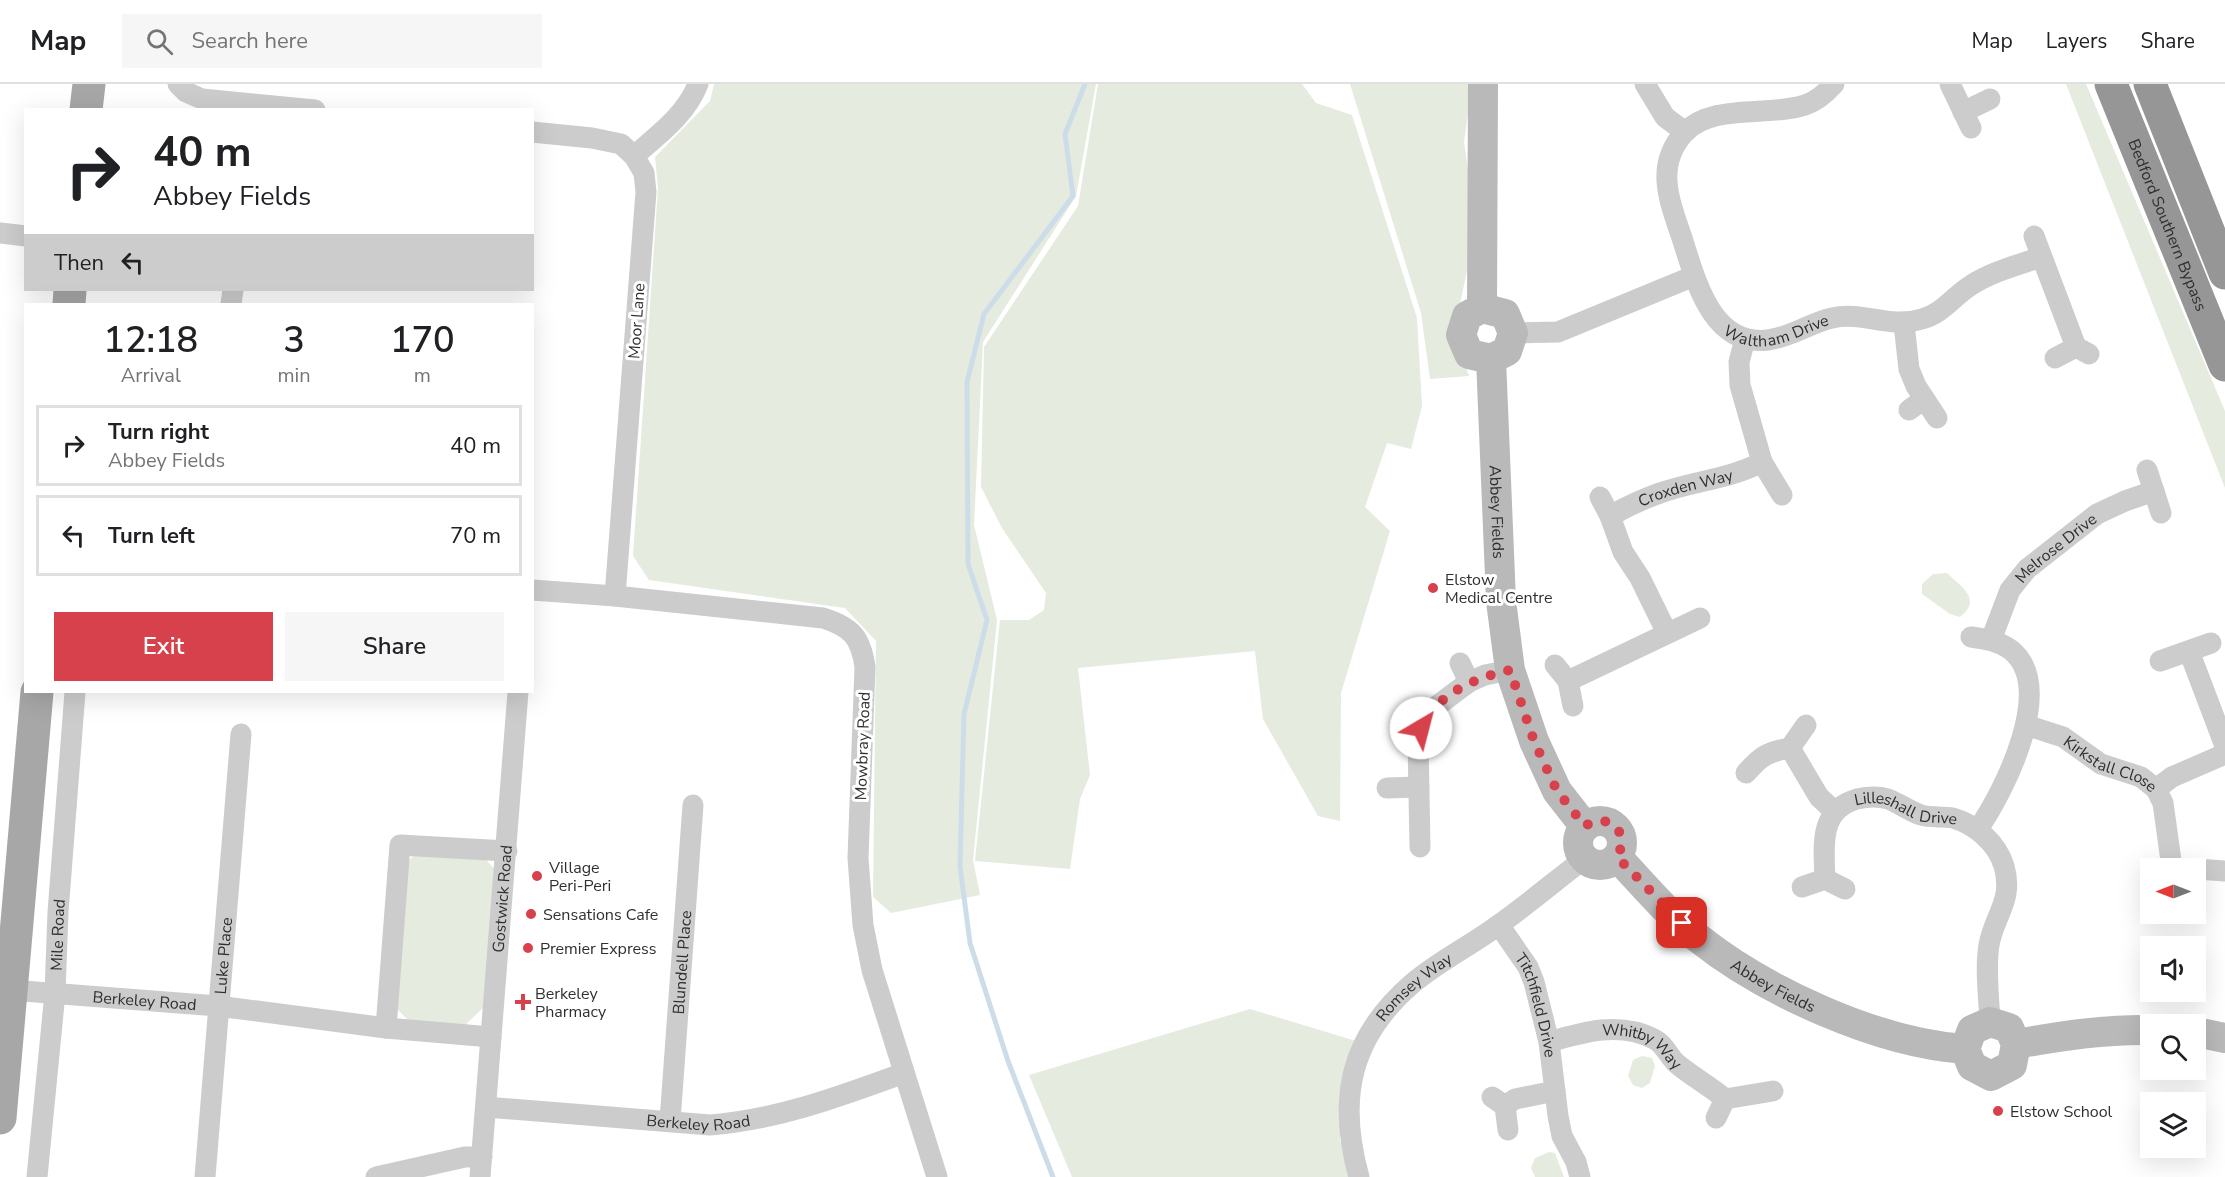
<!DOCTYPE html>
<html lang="en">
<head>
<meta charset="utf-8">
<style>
  :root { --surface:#fff; --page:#f6f6f6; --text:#202124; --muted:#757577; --line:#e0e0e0; --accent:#d6414b }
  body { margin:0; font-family:"Nunito Sans",sans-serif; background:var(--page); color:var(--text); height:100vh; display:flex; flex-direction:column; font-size:22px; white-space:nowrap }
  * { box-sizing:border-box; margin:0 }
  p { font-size:20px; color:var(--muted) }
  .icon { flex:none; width:33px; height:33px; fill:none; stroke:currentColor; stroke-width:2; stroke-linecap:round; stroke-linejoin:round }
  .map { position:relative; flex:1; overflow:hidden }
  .sheet { position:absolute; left:24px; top:219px; width:510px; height:390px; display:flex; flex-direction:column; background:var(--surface); border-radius:0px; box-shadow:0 6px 24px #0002 }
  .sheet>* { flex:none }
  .guide { position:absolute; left:24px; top:24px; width:510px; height:183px; border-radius:0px; box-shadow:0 6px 24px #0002; background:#fff; color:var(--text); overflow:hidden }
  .needle { width:39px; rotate:270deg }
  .fabs { position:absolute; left:2140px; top:774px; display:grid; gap:12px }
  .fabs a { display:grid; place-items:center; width:66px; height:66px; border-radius:0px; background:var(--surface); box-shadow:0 6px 24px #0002; font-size:30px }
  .pin { position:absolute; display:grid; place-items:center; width:51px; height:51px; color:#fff; margin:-26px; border-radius:12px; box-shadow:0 3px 9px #0006 }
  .me { position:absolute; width:66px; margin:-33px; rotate:37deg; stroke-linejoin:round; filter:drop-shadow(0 0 4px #0008) }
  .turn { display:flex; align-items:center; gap:21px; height:126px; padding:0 30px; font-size:27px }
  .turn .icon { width:78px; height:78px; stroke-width:2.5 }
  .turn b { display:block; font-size:42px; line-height:51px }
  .then { display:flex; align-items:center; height:57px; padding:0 30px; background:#0003; gap:12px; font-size:22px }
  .eta { display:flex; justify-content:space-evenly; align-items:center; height:102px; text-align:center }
  .eta b { font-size:36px; font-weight:600; line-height:42px }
  .primary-button { display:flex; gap:12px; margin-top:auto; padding:12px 30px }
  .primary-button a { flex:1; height:69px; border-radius:0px; background:var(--accent); color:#fff; font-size:24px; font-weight:600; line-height:69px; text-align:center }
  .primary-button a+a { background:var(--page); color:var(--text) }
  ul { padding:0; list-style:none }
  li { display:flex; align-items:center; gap:18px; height:81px; margin:0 12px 9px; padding:0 18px; border:3px solid var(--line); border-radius:0px }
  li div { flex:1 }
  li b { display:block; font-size:22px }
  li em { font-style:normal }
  header { display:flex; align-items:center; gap:36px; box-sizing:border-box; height:84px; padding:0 30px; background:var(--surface); border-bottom:2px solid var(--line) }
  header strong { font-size:28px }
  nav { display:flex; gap:33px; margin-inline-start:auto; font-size:21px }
  .search { width:420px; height:54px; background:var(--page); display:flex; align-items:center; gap:15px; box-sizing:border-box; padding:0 21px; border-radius:0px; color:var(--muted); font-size:22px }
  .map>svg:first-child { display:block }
  .green { fill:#e5ebde }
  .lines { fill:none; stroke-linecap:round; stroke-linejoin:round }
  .stream { stroke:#ccdde9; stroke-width:5 }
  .street { stroke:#ccc; stroke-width:21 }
  .secondary { stroke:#b9b9b9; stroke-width:30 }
  .primary { stroke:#a7a7a7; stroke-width:33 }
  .highway { stroke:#969696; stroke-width:33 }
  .route { stroke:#d6414b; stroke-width:10; stroke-dasharray:0 18 }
  .poi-dot { fill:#d6414b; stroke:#fff; stroke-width:2 }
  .labels { text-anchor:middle; stroke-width:6; stroke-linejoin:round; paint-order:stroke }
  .street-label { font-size:16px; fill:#2f2f2f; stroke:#fff }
  .poi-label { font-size:16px; fill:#2f2f2f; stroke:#fff; text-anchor:start }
</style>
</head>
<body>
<header>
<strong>Map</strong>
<div class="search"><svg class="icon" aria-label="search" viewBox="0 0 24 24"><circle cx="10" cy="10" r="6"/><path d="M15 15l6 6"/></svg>Search here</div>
<nav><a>Map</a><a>Layers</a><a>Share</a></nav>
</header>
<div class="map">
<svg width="2225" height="1093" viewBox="0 0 2225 1093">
  <rect width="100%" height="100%" fill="#fff"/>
  <g class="green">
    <polygon points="714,0 1096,0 1076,112 983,258 974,441 997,536 973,776 980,811 891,829 873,813 876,557 845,524 649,496 633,472 658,104 655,73 710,17"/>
    <polygon points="1098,0 1302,0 1316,19 1352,31 1417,234 1422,322 1411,365 1387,359 1365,423 1390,447 1341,609 1340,737 1318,732 1263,635 1255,567 1078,584 1090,691 1080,715 1070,785 975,777 1000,536 1029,536 1044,526 1046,509 1002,444 981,403 984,263 1078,122"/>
    <polygon points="1350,0 1472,0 1464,58 1476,142 1455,245 1460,268 1469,292 1430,295 1421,229"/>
    <polygon points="2066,0 2086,0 2225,327 2225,404"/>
    <path d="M1947 489C1961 503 1983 515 1960 533L1950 530 1922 510V500L1933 490Z"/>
    <polygon points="419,766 481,770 496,787 485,922 464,942 411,939 393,921 403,783"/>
    <polygon points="1250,925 1356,957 1341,1006 1340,1057 1352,1093 1072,1093 1029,991"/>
    <polygon points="1642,972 1652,974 1655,982 1650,999 1642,1004 1633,1001 1628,992 1633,976"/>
    <polygon points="1549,1068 1555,1069 1564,1093 1535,1093 1531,1084 1535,1074"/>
  </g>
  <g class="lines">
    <polyline class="stream" points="1053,1093 1008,977 970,859 960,782 964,630 987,536 968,480 967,298 984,230 1073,112 1065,50 1085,0"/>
    <g class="street">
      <polyline points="178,0 186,8 202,15 315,26"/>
      <polyline points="1645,0 1665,33 1685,48"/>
      <path id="s1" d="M1834 0C1826 9 1817 17 1805 21 1768 33 1712 19 1684 49 1655 81 1669 116 1681 151 1695 193 1710 263 1768 256 1791 253 1810 239 1832 234 1864 227 1888 245 1922 235 1944 229 1954 211 1973 200 1994 187 2018 181 2041 173"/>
      <polyline points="1950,0 1971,44"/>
      <polyline points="1963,28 1990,15"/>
      <polyline points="532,48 592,54 621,60 634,72 644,89 646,108 615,512"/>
      <path d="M634 72C658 51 686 31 698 0"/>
      <polyline points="0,149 26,152"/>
      <polyline points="2034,152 2076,263 2089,270"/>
      <polyline points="231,220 233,206"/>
      <polyline points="1904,240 1909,285 1916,302 1937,334"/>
      <polyline points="1513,249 1558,248 1694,192"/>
      <polyline points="1745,255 1739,278 1740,301 1762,378 1782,411"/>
      <polyline points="2055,274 2076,263"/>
      <polyline points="1909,326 1924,315"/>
      <polyline points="2147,386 2161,429"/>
      <polyline points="1600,413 1610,432 1623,468 1640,494 1667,549"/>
      <path id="s2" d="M1610 432C1626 423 1643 415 1660 409 1694 397 1730 395 1762 378"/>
      <path d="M532 506 615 512 823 534C852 543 861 554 865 583L858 774 863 841 872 886 937 1093"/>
      <path d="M1971 553C1985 555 1999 557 2011 566 2057 603 2004 708 1978 745"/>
      <path id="s3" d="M1991 556 2010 506 2027 485 2097 430 2125 417 2154 407"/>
      <polyline points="2189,567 2225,662"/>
      <polyline points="2160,577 2211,559"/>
      <polyline points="1460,579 1469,598"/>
      <polyline points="1555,581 1568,597 1573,622"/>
      <polyline points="1568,597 1700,534"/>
      <path id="s4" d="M2026 641 2063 653 2101 680 2141 693 2156 705 2163 719 2172 784"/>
      <polyline points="1790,664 1819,713 1834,727"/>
      <path d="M1746 689C1761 672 1767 668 1790 664L1806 641"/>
      <polyline points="1387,704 1419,703"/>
      <polyline points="2156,705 2172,693 2225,670"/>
      <polyline points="1420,763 1418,657 1426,633 1434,624 1469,598 1485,591 1510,586"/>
      <polyline points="2196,785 2225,787"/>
      <path id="s5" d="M1825 795C1824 763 1818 726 1857 715 1866 713 1878 712 1888 715 1899 719 1909 727 1921 731 1931 734 1942 732 1953 734 1976 741 1997 759 2004 782 2014 817 1994 831 1989 861 1985 884 1989 915 1990 938"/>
      <polyline points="1802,803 1825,795 1845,805"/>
      <path id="s6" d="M1499 841 1528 883 1534 898 1549 958 1558 1032 1562 1052 1576 1078 1580 1093"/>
      <path id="s7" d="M10 906 218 922 386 944 491 953"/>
      <polyline points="386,944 400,761 507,767"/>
      <path id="s8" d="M1549 958C1583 948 1620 937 1654 955 1663 959 1669 972 1676 979 1691 992 1710 1002 1725 1015L1773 1007"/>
      <polyline points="1492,1013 1505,1022 1508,1046"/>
      <polyline points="1505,1022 1515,1015 1555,1007"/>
      <path id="s9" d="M486 1023 710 1041C777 1036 841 1012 904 989"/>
      <polyline points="1716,1034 1725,1015"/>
      <path id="s10" d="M670 1037 693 721"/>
      <path id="s11" d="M37 1093 55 909 58 828 75 608"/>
      <path id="s12" d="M205 1093 241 650"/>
      <polyline points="376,1093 465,1073 482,1073"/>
      <path id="s13" d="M480 1093 518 608"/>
      <path id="s14" d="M1359 1093C1337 1014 1350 953 1413 899 1439 877 1470 862 1497 842 1527 821 1555 797 1584 775"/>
    </g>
    <g class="secondary">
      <polyline points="1482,224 1483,0"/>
      <polygon points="1482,224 1505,230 1513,249 1507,267 1491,275 1469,270 1461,251 1467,232"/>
      <path id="s15" d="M1491 275 1501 517 1510 586 1534 657 1557 707 1585 743"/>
      <circle cx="1600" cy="759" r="22"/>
      <path id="s16" d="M1617 773C1643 800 1668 831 1698 854 1766 908 1878 959 1965 965"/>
      <polygon points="1990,938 2009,944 2016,960 2012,981 1991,992 1972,982 1965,965 1972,946"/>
      <polyline points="2196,948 2225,954"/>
      <path d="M2016 960C2061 952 2106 945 2151 946"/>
    </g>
    <g class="primary">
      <polyline points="86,26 89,0"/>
      <polyline points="69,220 70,206"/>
      <polyline points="0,1034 37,608"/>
    </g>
    <g class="highway">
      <path id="s17" d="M2111 0 2225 281"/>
      <polyline points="2150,0 2225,189"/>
    </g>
  </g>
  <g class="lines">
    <path class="route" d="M1421 644C1435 611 1477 593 1510 586L1534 657 1557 707 1585 742C1609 727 1631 748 1617 773L1682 839"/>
  </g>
  <g class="poi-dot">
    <circle cx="1433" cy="504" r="6"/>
    <circle cx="537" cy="792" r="6"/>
    <circle cx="531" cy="830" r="6"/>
    <circle cx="528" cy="864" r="6"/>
    <path d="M520 909h6v6h6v6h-6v6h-6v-6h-6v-6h6z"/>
    <circle cx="1998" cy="1027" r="6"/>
  </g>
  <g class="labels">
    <g class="street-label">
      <text dy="6" stroke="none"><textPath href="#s17" startOffset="152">Bedford Southern Bypass</textPath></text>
      <text transform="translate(636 237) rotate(-86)" y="6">Moor Lane</text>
      <text dy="6" stroke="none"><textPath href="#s1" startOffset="430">Waltham Drive</textPath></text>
      <text dy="6" stroke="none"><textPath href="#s2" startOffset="81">Croxden Way</textPath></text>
      <text dy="6" stroke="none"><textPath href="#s15" startOffset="153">Abbey Fields</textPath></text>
      <text dy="6" stroke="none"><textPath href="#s3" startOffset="116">Melrose Drive</textPath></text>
      <text transform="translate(862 662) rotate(-88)" y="6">Mowbray Road</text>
      <text dy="6" stroke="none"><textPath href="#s4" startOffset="94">Kirkstall Close</textPath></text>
      <text dy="6" stroke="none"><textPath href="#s5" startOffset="146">Lilleshall Drive</textPath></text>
      <text dy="6" stroke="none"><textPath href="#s13" startOffset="279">Gostwick Road</textPath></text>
      <text dy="6" stroke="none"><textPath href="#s11" startOffset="243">Mile Road</textPath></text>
      <text dy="6" stroke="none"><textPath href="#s12" startOffset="222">Luke Place</textPath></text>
      <text dy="6" stroke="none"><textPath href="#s10" startOffset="159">Blundell Place</textPath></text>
      <text dy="6" stroke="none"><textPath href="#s16" startOffset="204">Abbey Fields</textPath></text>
      <text dy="6" stroke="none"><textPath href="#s14" startOffset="213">Romsey Way</textPath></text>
      <text dy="6" stroke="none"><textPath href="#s7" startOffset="135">Berkeley Road</textPath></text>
      <text dy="6" stroke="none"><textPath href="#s6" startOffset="90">Titchfield Drive</textPath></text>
      <text dy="6" stroke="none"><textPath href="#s8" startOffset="100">Whitby Way</textPath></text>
      <text dy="6" stroke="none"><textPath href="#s9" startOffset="213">Berkeley Road</textPath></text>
    </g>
    <g class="poi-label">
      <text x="1445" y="501">Elstow<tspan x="1445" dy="18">Medical Centre</tspan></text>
      <text x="549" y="789">Village<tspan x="549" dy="18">Peri-Peri</tspan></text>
      <text x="543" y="836">Sensations Cafe</text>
      <text x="540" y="870">Premier Express</text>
      <text x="535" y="915">Berkeley<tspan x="535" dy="18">Pharmacy</tspan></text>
      <text x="2010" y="1033">Elstow School</text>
    </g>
  </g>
</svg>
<div class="fabs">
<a><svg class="needle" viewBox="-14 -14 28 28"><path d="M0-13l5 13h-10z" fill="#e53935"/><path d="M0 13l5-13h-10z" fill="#757577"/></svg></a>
<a><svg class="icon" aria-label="sound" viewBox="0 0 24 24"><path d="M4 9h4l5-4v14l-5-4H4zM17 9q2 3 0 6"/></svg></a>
<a><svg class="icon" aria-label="search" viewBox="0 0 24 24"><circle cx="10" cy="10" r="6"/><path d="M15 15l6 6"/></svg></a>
<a><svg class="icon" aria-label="layers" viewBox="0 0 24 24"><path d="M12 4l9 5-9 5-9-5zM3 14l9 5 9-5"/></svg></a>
</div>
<div class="pin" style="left:1682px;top:839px;background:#d93025"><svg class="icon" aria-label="arrive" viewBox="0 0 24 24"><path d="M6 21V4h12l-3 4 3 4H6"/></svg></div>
<svg class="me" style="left:1421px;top:644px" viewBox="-20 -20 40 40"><circle r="19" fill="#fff"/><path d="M0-13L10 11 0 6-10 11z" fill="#d6414b"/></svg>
<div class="guide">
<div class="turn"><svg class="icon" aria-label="right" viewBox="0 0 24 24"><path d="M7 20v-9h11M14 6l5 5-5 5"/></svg><div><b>40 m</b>Abbey Fields</div></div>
<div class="then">Then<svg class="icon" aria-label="left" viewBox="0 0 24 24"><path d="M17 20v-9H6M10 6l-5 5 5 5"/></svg></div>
</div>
<section class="sheet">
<div class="eta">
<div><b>12:18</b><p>Arrival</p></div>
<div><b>3</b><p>min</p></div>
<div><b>170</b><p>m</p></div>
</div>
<ul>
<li><svg class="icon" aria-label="right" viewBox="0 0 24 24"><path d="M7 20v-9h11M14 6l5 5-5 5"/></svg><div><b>Turn right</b><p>Abbey Fields</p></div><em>40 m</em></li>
<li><svg class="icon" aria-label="left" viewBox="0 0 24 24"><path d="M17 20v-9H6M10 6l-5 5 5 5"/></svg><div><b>Turn left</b></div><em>70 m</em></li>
</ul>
<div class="primary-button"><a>Exit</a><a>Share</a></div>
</section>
</div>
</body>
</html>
